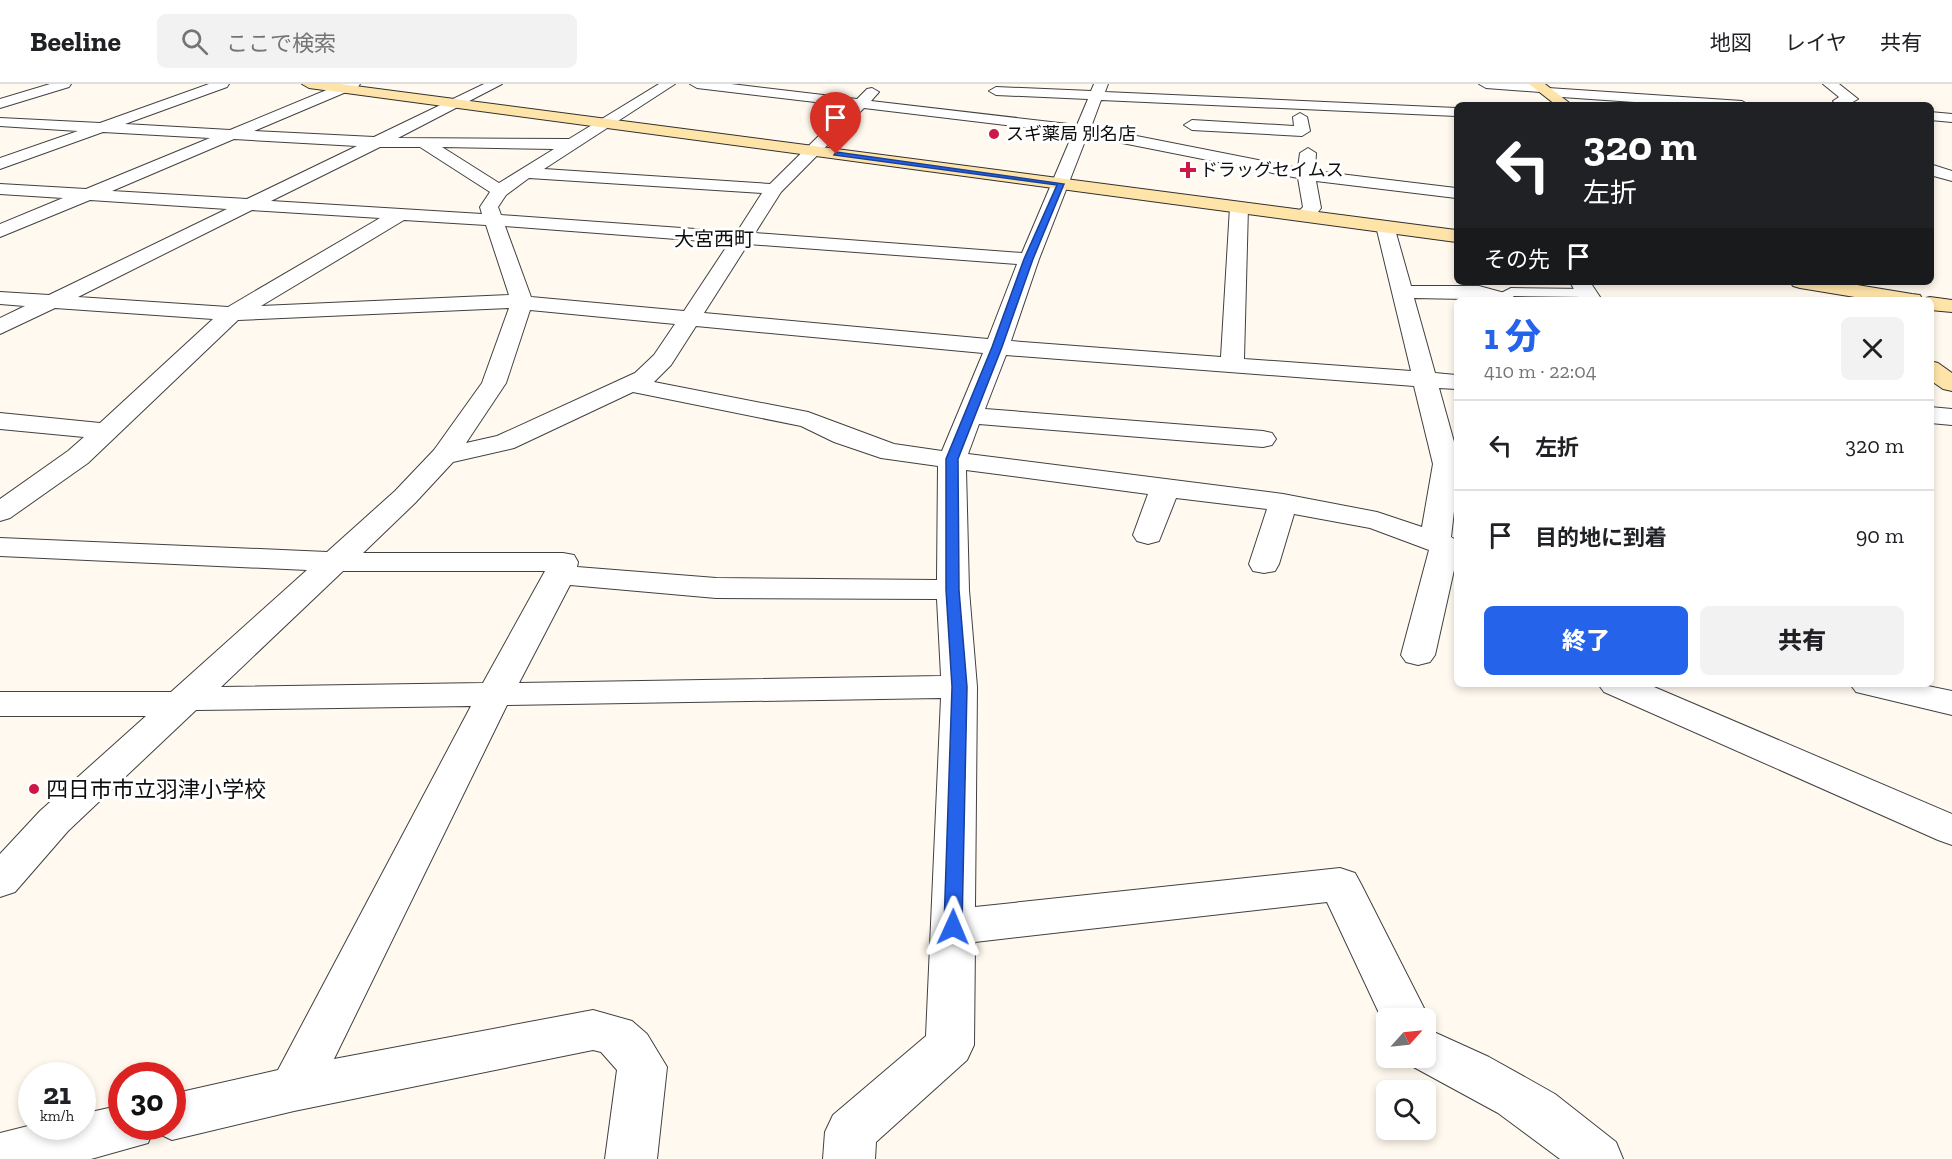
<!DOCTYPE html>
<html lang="ja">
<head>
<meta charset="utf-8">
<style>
  :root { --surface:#fff; --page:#f2f2f2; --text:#202124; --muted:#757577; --line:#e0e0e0; --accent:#2563eb }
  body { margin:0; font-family:"Zilla Slab","Noto Sans JP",serif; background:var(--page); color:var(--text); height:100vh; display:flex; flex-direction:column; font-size:22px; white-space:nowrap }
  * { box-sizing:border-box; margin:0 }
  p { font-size:20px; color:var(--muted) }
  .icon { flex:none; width:33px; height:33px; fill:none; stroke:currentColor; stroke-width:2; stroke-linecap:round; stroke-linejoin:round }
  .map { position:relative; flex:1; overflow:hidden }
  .drawer { position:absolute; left:1454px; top:213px; width:480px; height:390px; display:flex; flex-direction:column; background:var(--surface); border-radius:9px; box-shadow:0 3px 9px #0003 }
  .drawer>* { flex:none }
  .top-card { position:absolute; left:1454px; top:18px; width:480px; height:183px; border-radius:9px; box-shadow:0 3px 9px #0003; background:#202124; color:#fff; overflow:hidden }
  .needle { width:39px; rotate:63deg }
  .buttons { position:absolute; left:1376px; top:924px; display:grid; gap:12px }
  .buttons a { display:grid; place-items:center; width:60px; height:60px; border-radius:9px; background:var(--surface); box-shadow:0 3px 9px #0003; font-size:30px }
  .speed { position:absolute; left:18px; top:978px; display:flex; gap:12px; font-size:30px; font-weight:700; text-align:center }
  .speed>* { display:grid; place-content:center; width:78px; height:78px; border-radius:50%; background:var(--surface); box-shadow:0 3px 9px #0003; line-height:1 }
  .speed small { font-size:15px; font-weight:400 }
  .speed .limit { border:9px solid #d22; background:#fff; color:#111 }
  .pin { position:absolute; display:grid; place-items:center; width:51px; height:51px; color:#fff; margin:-62px -26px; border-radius:50% 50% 50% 0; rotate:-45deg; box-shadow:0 0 6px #0007 }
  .pin .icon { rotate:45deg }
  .me { position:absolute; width:66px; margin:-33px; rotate:1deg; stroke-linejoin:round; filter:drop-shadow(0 0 4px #0008) }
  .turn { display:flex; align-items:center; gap:21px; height:126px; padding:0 30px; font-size:27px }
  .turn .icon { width:78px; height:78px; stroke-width:2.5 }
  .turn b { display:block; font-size:42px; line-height:51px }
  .then { display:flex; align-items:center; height:57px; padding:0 30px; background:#0003; gap:12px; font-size:22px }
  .round { display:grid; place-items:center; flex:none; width:63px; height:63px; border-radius:9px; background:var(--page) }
  .headline { display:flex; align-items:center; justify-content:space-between; height:102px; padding:0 30px }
  h1 { font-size:36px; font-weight:800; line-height:45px; color:var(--accent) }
  .cta { display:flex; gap:12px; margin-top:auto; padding:12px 30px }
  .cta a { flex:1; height:69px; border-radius:9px; background:var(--accent); color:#fff; font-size:24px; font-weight:800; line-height:69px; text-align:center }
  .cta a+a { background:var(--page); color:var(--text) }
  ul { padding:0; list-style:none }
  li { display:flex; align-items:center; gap:18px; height:90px; padding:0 30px; border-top:2px solid var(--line) }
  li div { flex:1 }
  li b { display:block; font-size:22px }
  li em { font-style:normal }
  header { display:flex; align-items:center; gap:36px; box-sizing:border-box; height:84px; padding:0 30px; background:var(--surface); border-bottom:2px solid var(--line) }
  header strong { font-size:28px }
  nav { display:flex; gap:33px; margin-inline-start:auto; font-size:21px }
  .search { width:420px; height:54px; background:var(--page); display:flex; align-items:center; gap:15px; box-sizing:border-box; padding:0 21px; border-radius:9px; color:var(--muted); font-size:22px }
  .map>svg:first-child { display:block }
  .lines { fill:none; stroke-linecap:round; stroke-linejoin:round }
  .lane-casing { stroke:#414141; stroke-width:2 }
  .street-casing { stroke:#414141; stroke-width:2 }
  .secondary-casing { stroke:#303030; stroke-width:2 }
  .lane { fill:#fff; fill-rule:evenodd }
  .street { fill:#fff; fill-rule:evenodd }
  .secondary { fill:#ffe4aa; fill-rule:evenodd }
  .route { fill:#2563eb; stroke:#184099; stroke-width:1.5 }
  .poi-dot { fill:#cd1747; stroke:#fff; stroke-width:2 }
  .labels { text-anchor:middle; stroke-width:6; stroke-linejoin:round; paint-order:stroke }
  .far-poi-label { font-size:18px; fill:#0e0e0e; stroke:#fff; text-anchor:start }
  .far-neighbourhood-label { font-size:20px; fill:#0e0e0e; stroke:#fff }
  .poi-label { font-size:22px; fill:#0e0e0e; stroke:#fff; text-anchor:start }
</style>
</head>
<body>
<header>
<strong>Beeline</strong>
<div class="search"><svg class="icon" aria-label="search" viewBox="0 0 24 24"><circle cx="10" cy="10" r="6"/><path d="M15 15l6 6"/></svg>ここで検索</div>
<nav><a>地図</a><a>レイヤ</a><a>共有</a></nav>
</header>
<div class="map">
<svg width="1952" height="1075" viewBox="0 0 1952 1075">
  <rect width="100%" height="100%" fill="#fff9ef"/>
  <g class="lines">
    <g class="lane-casing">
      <polygon id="lane" points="1511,204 1587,205 1594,209 1587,213 1514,212 1508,216 1497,216 1497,211"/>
    </g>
    <g class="street-casing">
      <g id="street">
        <polygon points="50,0 71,0 69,3 0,24 0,15"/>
        <path d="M209 0H229L227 3 125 40 230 46 341 0H360L358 3 254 47 374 53 484 0H502L398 54 569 55 659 0H675L544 85 770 100 849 22 697 4 690 0H731L857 15 867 5 872 4 879 8 871 17 1077 41 1088 15 996 11 989 7 996 3 1091 7 1094 0H1108L1105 8 1456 24V32L1101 16 1091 43 1298 84 1300 69 1308 64 1316 69 1315 87 1456 104V114L1316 97 1321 124C1315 133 1308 138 1298 135L1295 131 1303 123 1298 94 1087 52 1039 175 1011 257 1221 273 1230 123 1233 119H1245L1248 123 1244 275 1411 287 1376 142 1378 138H1392L1394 142 1411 202H1479L1512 211 1515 216 1414 214 1435 289 1456 291V305L1439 304 1456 365V410L1451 453 1456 456V477L1435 571 1430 578 1418 581 1406 578 1401 571 1429 466 1370 444 1294 430 1279 480 1275 487 1264 489 1253 487 1249 480 1267 425 1176 414 1159 457 1148 460 1137 457 1133 451 1148 410 966 386 969 506 977 603 975 823 1340 784 1355 789 1361 800 1429 934 1425 941V934H1386V944L1327 818 975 858 974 961 967 976 876 1058 875 1075H823L825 1048 833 1031 926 952 941 614 507 621 334 975 593 926 632 937 647 950 667 983 657 1075H605L617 986 601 968 593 966 294 1027 172 1056 153 1047 148 1059 91 1075H0V1049L32 1041 82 1042V1030L122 1021V1042H172V1010L278 986 471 622 196 626 68 747 15 808 0 813V770L40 727 146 632H0V608H171L307 486 0 472V454L327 468 395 407 434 366 482 299 509 224 238 236 88 379 10 434 0 437V415L68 367 84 353 0 345V329L100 339 213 235 55 224 0 250V234L25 222 0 220V208L49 211 227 125 90 116 0 153V140L63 114 0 110V100L86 105 210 54 103 48 0 85V74L78 47 0 42V34L100 39ZM864 24 1073 49 1022 169 755 149 781 108ZM234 55 357 62 247 115 112 107ZM380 63H420L490 108 480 123 482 130 271 117ZM442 63 554 65 499 99ZM529 94 762 109 737 148 501 131 498 123 506 111ZM252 126 380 134 228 223 78 213ZM404 136 486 141 509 211 261 222ZM505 142 729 159 684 227 531 213ZM748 160 1017 180 988 255 704 229ZM530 226 675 240 654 271 635 289 497 352 466 359 506 299ZM696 242 983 269 942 367 894 360 808 328 654 298 671 281ZM1006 271 1414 302 1433 380 1422 443 1377 428 1283 410 968 370 979 340 1263 363 1272 361 1276 355 1272 349 1263 347 985 325ZM633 308 801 342 834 358 881 374 938 382 937 496 716 494 577 483 578 478 574 471 563 469H363L415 419 453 378 514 364ZM343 487H545L483 599 221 603ZM570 501 716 514 937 515 941 592 519 599Z"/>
        <polygon points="1479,0 1541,0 1548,4 1742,17 1749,21 1678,21 1547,12 1540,8 1486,4"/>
        <polygon points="1823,0 1839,0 1858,15 1851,19 1852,21 1836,21 1833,17 1839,13"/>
        <polygon points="1930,28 1952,30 1952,38 1930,36"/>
        <polygon points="1300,29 1307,33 1310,47 1302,52 1192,46 1184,41 1192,36 1294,42 1293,33"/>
        <polygon points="1930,80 1952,87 1952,97 1930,91"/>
        <polygon points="1570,198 1590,198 1602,216 1580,216"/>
        <polygon points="1930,323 1952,325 1952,341 1930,339"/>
        <polygon points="1598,600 1647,600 1952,730 1952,761 1938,756 1604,608"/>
        <polygon points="1850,600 1918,600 1952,607 1952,631 1856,608"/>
        <polygon points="1425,944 1489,973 1555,1010 1616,1058 1623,1075 1560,1075 1498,1029 1408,980 1405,974 1425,974"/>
      </g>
    </g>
    <g class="secondary-casing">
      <g id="secondary">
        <polygon points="302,0 340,0 1456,146 1456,158 309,4"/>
        <polygon points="1529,0 1545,0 1572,21 1556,21"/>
        <polygon points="1790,198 1839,198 1912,210 1920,211 1922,215 1930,213 1952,216 1952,228 1930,226 1930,216 1873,216 1800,204 1793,202"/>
        <polygon points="1930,277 1938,279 1952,289 1952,307 1943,305 1930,296"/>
      </g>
    </g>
    <use href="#lane" class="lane"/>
    <use href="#street" class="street"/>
    <use href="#secondary" class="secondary"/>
  </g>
  <polygon class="route" points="836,68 1064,100 1033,175 1002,263 958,375 959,506 967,603 962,843 960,848 953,850 947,848 944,843 952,603 946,506 946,375 992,263 1024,175 1057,101 834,71"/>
  <g class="poi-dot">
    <circle cx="994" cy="50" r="6"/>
    <path d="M1185 77h6v6h6v6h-6v6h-6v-6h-6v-6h6z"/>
    <circle cx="34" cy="705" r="6"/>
  </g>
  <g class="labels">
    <g class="far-poi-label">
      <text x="1006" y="56">スギ薬局 別名店</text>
      <text x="1200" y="92">ドラッグセイムス</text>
    </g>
    <g class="far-neighbourhood-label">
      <text x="714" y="162">大宮西町</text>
    </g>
    <g class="poi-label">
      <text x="46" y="713">四日市市立羽津小学校</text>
    </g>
  </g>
</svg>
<div class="buttons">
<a><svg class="needle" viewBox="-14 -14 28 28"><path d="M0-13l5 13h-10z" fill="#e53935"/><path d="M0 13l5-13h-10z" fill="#757577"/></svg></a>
<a><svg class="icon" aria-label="search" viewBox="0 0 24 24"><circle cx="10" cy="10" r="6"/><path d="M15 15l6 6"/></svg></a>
</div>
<div class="speed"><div>21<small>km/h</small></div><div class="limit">30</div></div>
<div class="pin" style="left:836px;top:70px;background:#d93025"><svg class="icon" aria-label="arrive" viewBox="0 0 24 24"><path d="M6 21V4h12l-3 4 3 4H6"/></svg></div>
<svg class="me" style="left:953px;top:843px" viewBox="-20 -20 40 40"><path d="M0-17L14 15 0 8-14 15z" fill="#2563eb" stroke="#fff" stroke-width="4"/></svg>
<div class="top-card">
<div class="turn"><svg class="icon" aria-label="left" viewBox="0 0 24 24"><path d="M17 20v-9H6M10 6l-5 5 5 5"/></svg><div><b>320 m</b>左折</div></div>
<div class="then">その先<svg class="icon" aria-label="arrive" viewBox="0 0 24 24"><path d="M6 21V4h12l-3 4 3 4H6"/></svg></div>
</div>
<section class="drawer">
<div class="headline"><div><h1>1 分</h1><p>410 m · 22:04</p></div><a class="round"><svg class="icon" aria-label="close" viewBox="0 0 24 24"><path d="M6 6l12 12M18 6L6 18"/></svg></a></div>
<ul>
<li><svg class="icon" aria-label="left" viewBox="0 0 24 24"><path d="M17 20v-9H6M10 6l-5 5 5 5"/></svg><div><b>左折</b></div><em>320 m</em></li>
<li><svg class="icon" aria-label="arrive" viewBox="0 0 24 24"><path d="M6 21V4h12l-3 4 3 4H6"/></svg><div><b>目的地に到着</b></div><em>90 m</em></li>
</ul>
<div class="cta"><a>終了</a><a>共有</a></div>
</section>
</div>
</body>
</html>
